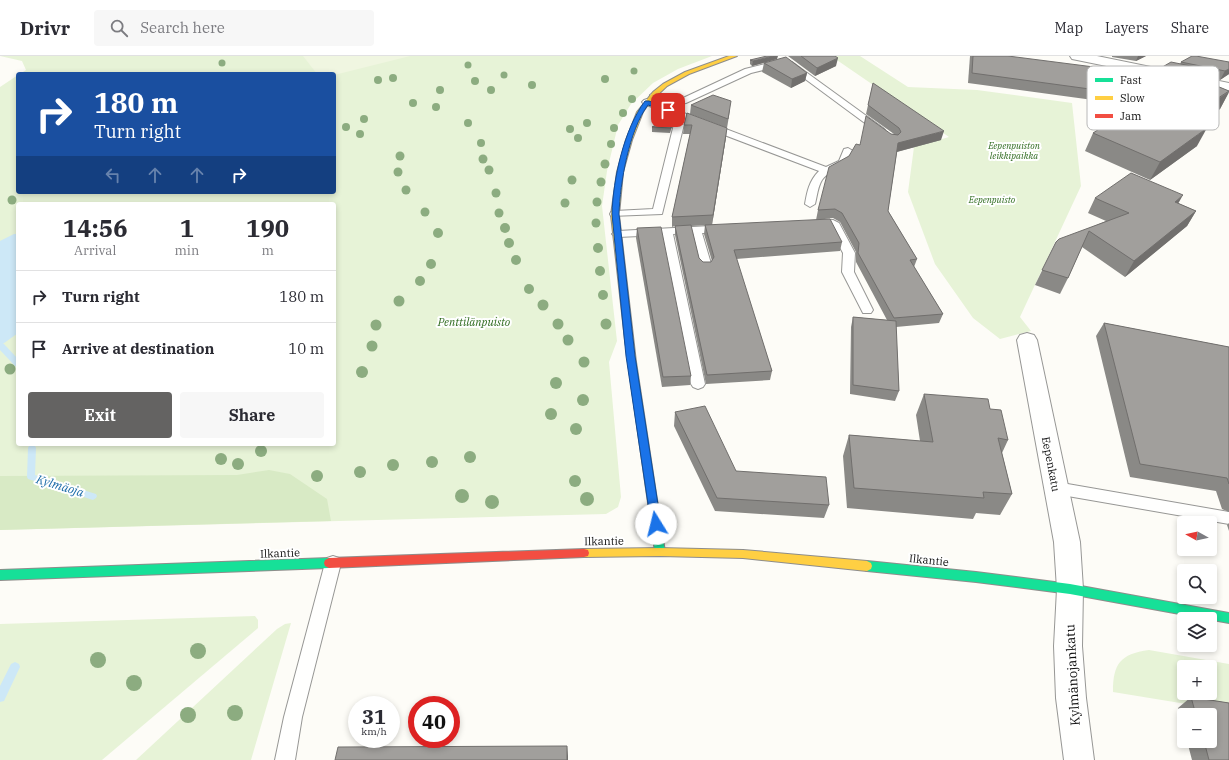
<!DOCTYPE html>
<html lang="en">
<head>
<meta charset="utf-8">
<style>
  :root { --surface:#fff; --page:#f7f7f7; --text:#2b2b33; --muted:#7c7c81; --line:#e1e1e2; --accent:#646362 }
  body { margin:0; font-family:"IBM Plex Serif",serif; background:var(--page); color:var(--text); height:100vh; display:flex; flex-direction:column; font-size:15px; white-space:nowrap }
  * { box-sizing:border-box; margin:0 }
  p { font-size:13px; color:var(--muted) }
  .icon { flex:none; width:22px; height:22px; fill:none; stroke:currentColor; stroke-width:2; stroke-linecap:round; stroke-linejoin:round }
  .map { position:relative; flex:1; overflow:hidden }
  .details { position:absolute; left:16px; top:146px; width:320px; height:244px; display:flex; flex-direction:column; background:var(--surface); border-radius:4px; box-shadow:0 2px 6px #0003 }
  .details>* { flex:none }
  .top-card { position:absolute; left:16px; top:16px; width:320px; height:122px; border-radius:4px; box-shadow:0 2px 6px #0003; background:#1a4fa0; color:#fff; overflow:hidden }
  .needle { width:26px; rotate:278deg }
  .buttons { position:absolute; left:1177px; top:460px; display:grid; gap:8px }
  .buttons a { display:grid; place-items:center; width:40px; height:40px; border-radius:4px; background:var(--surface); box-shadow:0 2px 6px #0003; font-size:20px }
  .speed { position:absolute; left:348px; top:640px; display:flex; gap:8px; font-size:20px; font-weight:700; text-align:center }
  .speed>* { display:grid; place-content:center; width:52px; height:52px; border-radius:50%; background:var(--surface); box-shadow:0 2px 6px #0003; line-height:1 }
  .speed small { font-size:10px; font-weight:400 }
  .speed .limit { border:6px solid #d22; background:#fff; color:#111 }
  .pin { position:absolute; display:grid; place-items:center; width:34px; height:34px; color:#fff; margin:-17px; border-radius:8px; box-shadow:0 2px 6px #0006 }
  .me { position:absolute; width:44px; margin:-22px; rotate:351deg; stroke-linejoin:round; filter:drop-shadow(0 0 3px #0008) }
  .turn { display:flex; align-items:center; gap:14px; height:84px; padding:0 12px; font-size:18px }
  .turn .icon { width:52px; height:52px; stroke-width:2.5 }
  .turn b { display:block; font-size:28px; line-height:34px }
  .lanes { display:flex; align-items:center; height:38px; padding:0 12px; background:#0003; justify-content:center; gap:20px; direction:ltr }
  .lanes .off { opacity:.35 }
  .eta { display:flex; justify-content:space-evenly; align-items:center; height:68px; text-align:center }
  .eta b { font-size:24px; font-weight:700; line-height:28px }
  .button { display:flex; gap:8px; margin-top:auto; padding:8px 12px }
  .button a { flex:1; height:46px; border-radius:4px; background:var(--accent); color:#fff; font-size:16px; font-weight:700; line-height:46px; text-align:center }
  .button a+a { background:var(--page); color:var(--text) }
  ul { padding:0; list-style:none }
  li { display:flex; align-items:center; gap:12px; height:52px; padding:0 12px; border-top:1px solid var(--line) }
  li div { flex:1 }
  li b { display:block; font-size:15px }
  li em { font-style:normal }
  header { display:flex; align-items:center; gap:24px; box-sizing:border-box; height:56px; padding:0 20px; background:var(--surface); border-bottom:1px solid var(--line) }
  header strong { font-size:19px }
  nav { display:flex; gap:22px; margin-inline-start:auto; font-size:14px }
  .search { width:280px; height:36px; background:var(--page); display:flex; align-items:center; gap:10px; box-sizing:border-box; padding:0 14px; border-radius:4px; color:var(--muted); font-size:15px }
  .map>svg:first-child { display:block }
  .green { fill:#e7f3d7; fill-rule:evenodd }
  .forest { fill:#d8eac5 }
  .pitch { fill:#f0f6e1 }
  .water { fill:#cde8f7 }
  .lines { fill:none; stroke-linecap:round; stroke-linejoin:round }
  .stream { fill:#cde8f7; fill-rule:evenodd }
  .lane-casing { stroke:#979795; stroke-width:2 }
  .street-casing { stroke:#979795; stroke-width:2 }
  .fast-casing { stroke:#8e8d8b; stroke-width:2 }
  .slow-casing { stroke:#8e8d8b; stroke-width:2 }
  .jam-casing { stroke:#8e8d8b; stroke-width:2 }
  .lane { fill:#fffffe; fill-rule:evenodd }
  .street { fill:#fffffe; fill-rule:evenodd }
  .fast { fill:#16e098; fill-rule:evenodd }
  .slow { fill:#ffcf43; fill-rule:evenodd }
  .jam { fill:#f24e42; fill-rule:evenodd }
  .tree { fill:#8cac80 }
  .wall { fill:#8a8986 }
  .shaded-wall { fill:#716f6d }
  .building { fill:#a19f9c; stroke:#716f6d }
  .route { fill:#1a73e8; stroke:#114b97 }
  .labels { text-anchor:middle; stroke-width:4; stroke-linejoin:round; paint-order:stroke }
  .far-park-label { font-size:9px; font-style:italic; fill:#2f6b1f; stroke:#fff }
  .park-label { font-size:11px; font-style:italic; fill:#2f6b1f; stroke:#fff }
  .street-label { font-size:11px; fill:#111; stroke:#fff }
  .water-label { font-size:12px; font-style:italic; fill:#1768a6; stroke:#fff }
  .near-street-label { font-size:13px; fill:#111; stroke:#fff }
  .key { fill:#fff; stroke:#b8b8b8; stroke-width:1 }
  .key-label { font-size:11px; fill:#111 }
</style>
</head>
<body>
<header>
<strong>Drivr</strong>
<div class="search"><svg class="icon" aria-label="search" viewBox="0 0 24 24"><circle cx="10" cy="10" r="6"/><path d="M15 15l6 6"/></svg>Search here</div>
<nav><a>Map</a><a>Layers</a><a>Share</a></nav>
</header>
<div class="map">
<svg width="1229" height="704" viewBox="0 0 1229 704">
  <rect width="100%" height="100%" fill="#fdfcf7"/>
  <g class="green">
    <path d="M0 0H712L678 13 653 27 631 48 618 69 607 115 602 150 617 285 609 306 621 441 618 451 606 458 0 474V31L18 19V136H334V18H20L26 14 22 5ZM18 148H334V388H18Z"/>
    <polygon points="831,0 860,0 908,31 977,34 1072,47 1081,130 1020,261 1031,275 1000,283 973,262 935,208 908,136 914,91 949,81"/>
    <polygon points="255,560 258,564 258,572 102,704 0,704 0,568"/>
    <polygon points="291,567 251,704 136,704 277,573 285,568"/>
    <path d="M1149 594 1229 608V655L1113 636C1113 608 1120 598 1149 594ZM1184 611H1210V637H1184Z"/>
  </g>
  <polygon class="forest" points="269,414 290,418 327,443 331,465 0,474 0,420 237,419"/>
  <polygon class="pitch" points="303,0 410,0 334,19 317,18"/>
  <polygon class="water" points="14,178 18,178 18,277 0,290 0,185"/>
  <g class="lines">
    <g class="stream">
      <polygon points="0,288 4,288 18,303 18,311 15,310 0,294"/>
      <polygon points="32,389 35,390 36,392 35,419 96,438 97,440 96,442 93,444 28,423 27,421 28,392 29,390"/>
      <polygon points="15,606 19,608 20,611 4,645 0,646 0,630 11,608"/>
    </g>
    <g class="lane-casing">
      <g id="lane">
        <polygon points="781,4 785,7 784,9 751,17 686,47 675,49 652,41 650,39 655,36 676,43 681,43 745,13"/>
        <polygon points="792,6 883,72 885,74 883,76 877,76 789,11 788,9 789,7"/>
        <path d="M647 43 826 111 839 105 844 93 848 92 853 95C844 120 833 109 822 124 818 130 817 140 815 148L810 151 805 148C807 136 809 125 819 115L685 64 662 158 611 160 610 158 611 156 615 155 653 153 676 60 644 48 642 46 644 44Z"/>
        <polygon points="833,164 839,167 855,197 854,216 873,254 871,257 863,257 842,216 843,197 829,171 814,171 808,168 814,165"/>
        <polygon points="711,170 724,171 730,174 724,177 702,177 712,211 710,214 702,214 700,211 691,177 673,178 705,328 703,331 698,333 693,331 691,328 662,179 618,181 612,178 618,175"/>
        <polygon points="1056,426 1229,456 1229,468 1056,438 1051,436 1048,432 1051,428"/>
        <polygon points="333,500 339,502 341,507 302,661 295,704 275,704 284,661 325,507 327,502"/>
      </g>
    </g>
    <g class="street-casing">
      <g id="street">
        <polygon points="1070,0 1097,0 1229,27 1229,35 1077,4 1072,3"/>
        <polygon points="1027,277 1034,279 1037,284 1080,486 1083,533 1082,590 1086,642 1094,704 1064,704 1056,642 1054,590 1057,533 1054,486 1017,284 1020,279"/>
      </g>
    </g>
    <g class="fast-casing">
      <g id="fast">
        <polygon points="632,303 636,306 665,496 664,499 660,500 656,499 655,496 628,306"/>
        <polygon points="329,502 333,504 334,507 333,510 329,512 0,524 0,514"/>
        <polygon points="867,505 976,516 1070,528 1229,557 1229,567 1070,538 976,526 867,515 863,513 862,510 863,507"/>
      </g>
    </g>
    <g class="slow-casing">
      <g id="slow">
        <polygon points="729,0 737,0 689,18 667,30 649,47 643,56 632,84 623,116 619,159 636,306 635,308 629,308 625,284 611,159 617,116 626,84 637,56 653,36 663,28 685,16"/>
        <polygon points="660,492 743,494 867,505 871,507 872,510 871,513 867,515 743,502 660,500 584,501 580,500 579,497 580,494 584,493"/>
      </g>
    </g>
    <g class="jam-casing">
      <polygon id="jam" points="584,493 588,494 589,497 588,500 584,501 329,512 325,510 324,507 325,504 329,502"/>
    </g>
    <use href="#lane" class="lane"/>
    <use href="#street" class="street"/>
    <use href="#fast" class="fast"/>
    <use href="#slow" class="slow"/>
    <use href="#jam" class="jam"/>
  </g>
  <g class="tree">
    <circle cx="222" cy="7" r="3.5"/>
    <circle cx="468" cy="9" r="3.5"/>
    <circle cx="634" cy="15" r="3.5"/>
    <circle cx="504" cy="19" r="3.5"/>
    <circle cx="393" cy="22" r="4"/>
    <circle cx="605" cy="23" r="4"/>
    <circle cx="378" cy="24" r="4"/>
    <circle cx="475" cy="25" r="4"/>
    <circle cx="532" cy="29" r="4"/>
    <circle cx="440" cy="34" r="4"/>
    <circle cx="491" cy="34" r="4"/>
    <circle cx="632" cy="43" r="4"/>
    <circle cx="413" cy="47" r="4"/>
    <circle cx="436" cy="51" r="4"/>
    <circle cx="623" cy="57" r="4"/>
    <circle cx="364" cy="63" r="4"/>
    <circle cx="468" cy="67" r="4"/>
    <circle cx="587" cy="67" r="4"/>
    <circle cx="346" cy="71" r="4"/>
    <circle cx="614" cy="72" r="4"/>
    <circle cx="570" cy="73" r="4"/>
    <circle cx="360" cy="78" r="4"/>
    <circle cx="578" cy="82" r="4"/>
    <circle cx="481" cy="87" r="4"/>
    <circle cx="611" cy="88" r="4"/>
    <circle cx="400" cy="100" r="4.5"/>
    <circle cx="483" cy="103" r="4.5"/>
    <circle cx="605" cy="108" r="4.5"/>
    <circle cx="489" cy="114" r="4.5"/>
    <circle cx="398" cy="116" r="4.5"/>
    <circle cx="572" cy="124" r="4.5"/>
    <circle cx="601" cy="126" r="4.5"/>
    <circle cx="406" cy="134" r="4.5"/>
    <circle cx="496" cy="137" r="4.5"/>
    <circle cx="12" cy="144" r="4.5"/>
    <circle cx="597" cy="146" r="4.5"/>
    <circle cx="565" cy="147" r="4.5"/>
    <circle cx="425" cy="156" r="4.5"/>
    <circle cx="499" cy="157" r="4.5"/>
    <circle cx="596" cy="167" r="4.5"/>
    <circle cx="505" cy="172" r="5"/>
    <circle cx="438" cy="177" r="5"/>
    <circle cx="509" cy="187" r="5"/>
    <circle cx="598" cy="192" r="5"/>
    <circle cx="516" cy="204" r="5"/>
    <circle cx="431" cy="208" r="5"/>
    <circle cx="600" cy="215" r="5"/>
    <circle cx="420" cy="225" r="5"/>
    <circle cx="529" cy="233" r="5"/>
    <circle cx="603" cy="239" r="5"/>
    <circle cx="399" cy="245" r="5.5"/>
    <circle cx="543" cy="249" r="5.5"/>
    <circle cx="558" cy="268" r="5.5"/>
    <circle cx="606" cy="268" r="5.5"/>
    <circle cx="376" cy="269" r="5.5"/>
    <circle cx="568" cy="284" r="5.5"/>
    <circle cx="372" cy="290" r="5.5"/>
    <circle cx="584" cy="306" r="5.5"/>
    <circle cx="10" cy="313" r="5.5"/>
    <circle cx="362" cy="316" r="6"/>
    <circle cx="556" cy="327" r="6"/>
    <circle cx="583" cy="344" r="6"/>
    <circle cx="551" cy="358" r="6"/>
    <circle cx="576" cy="373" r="6"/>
    <circle cx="261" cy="395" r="6"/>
    <circle cx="470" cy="401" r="6"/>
    <circle cx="221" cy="403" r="6"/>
    <circle cx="432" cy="406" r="6"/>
    <circle cx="238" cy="408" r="6"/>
    <circle cx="393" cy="409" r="6"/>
    <circle cx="360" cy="416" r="6"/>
    <circle cx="317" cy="420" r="6"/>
    <circle cx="575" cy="425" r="6"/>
    <circle cx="462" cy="440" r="7"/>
    <circle cx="587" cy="443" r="7"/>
    <circle cx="492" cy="446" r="7"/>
    <circle cx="198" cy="595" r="8"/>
    <circle cx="98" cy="604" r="8"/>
    <circle cx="134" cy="627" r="8"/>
    <circle cx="235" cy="657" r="8"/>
    <circle cx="188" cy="659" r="8"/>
  </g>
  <g class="wall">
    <polygon points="788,0 835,0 836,10 815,20"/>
    <polygon points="970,0 1008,0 1097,34 1093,44 968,27"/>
    <polygon points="1112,0 1146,0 1136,5 1112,1"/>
    <polygon points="777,3 752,10 750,8 750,4"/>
    <polygon points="1181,6 1229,6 1229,18 1220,24 1212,22 1210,27 1229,35 1229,36 1220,53 1193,70 1197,90 1150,124 1085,95 1093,77 1126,56 1110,54 1118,37 1180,8"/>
    <polygon points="764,7 807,17 805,25 791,32 762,16"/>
    <polygon points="873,27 941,84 897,96 888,155 917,203 914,211 943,258 939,267 896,271 899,335 895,345 850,338 851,271 853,261 887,264 856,206 856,196 840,166 833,162 816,164 818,154 849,100 859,89 891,78 894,78 866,58"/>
    <polygon points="691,49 730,54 727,72 690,58"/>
    <polygon points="687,57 726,81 712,169 691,170 699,202 703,206 711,206 712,205 704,178 705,169 842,186 840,195 736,203 772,315 770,324 706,328 675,179 675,170 672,171 672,161 690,78 683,78 684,69"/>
    <polygon points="673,61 673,66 670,77 652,76 652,71"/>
    <polygon points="1095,142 1178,147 1196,155 1187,170 1125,221 1082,191 1068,222 1060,238 1035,229 1056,186 1106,165 1088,157"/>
    <polygon points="637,172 691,320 690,329 662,331 636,182"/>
    <polygon points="1104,267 1229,291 1229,456 1222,453 1216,435 1130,421 1096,280"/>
    <polygon points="924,338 990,353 1008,384 1002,397 1012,438 1000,459 976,457 973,463 847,452 843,400 849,379 920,385 916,359"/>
    <polygon points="675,356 736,415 829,449 824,462 715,455 674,370"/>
    <polygon points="1229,467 1229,475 1227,469"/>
    <polygon points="1191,641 1229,647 1229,704 1192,704 1187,685 1210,685 1210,659 1184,659 1184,675 1178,652"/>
  </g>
  <g class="shaded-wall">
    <polygon points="773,0 778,0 777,3 752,10 753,5"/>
    <polygon points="1138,0 1146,0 1136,5"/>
    <polygon points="838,2 836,10 815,20 817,12"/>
    <polygon points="1229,13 1229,18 1220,24 1225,15"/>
    <polygon points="1216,15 1207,32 1202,24"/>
    <polygon points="807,17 805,25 791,32 792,23"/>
    <polygon points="1229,36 1220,53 1169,86 1178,68"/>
    <polygon points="673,61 673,66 670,77 671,72"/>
    <polygon points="727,72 726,81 712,169 713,159"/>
    <polygon points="1207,72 1197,90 1150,124 1160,106"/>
    <polygon points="944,75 941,84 896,96 898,87"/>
    <polygon points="1183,139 1174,155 1175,146"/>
    <polygon points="1196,155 1187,170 1125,221 1134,205"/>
    <polygon points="567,690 568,700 568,704 567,704"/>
  </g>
  <g class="building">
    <polygon points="767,0 773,0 753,5 750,4"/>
    <polygon points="801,0 835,0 838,2 817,12"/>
    <polygon points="973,0 1008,0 1094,11 1097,34 972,17"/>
    <polygon points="1192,0 1196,0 1229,6 1229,13 1225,15 1181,6"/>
    <polygon points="786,1 807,17 792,23 764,7"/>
    <polygon points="1171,6 1216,15 1202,24 1229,35 1178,68 1207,72 1160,106 1093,77 1150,41 1118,37"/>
    <polygon points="873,27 944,75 898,87 888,155 917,203 910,204 943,258 894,262 858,197 859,187 842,157 835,153 818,154 829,111 849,100 856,88 860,89 866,60 891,78 898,79 901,76 899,72 868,49"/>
    <polygon points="713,39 731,45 728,63 691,49"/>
    <polygon points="687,57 727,72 713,159 672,161 692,69 684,69"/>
    <polygon points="673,61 671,72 652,71"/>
    <polygon points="1131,117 1183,139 1175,146 1196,155 1134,205 1089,175 1068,222 1042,214 1056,186 1059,183 1129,157 1095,142"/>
    <polygon points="830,163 842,186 734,194 772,315 707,319 675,170 691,169 699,202 703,206 711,206 714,201 705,169"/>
    <polygon points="661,171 691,320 663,321 637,172"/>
    <polygon points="853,261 896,265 899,335 853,329"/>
    <polygon points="1104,267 1229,291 1229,428 1227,422 1140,408"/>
    <polygon points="924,338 988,343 990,353 1001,354 1008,384 998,382 1012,438 983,436 984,442 854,432 849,379 933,386"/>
    <polygon points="705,350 736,415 826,421 829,449 717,442 675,356"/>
    <polygon points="1191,641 1229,647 1229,704 1209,704 1204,685 1210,685 1210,659 1196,659"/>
    <polygon points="567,690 567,704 335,704 338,691"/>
  </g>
  <path class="route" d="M645 45H649L671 54 668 56 648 49C629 74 620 127 619 158L635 300 661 468 660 471 656 472 653 471 651 468 626 300 612 158C613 123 624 73 645 45Z"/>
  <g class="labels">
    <g class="far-park-label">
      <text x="1014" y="93">Eepenpuiston<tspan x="1014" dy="10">leikkipaikka</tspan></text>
      <text x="992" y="147">Eepenpuisto</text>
    </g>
    <g class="park-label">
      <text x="474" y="270">Penttilänpuisto</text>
    </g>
    <g class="street-label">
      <text transform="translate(1051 408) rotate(79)" y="4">Eepenkatu</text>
      <text transform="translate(604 485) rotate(-1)" y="4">Ilkantie</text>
      <text transform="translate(280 497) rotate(-2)" y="4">Ilkantie</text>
      <text transform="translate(929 504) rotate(6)" y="4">Ilkantie</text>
    </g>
    <g class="water-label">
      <text transform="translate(60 430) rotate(17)" y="4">Kylmäoja</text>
    </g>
    <g class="near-street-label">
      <text transform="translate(1072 619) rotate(-93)" y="5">Kylmänojankatu</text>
    </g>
  </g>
  <rect x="1087" y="10" width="132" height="64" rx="6" class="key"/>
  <rect x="1095" y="22" width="18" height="4" fill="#16e098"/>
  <rect x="1095" y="40" width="18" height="4" fill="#ffcf43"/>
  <rect x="1095" y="58" width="18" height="4" fill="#f24e42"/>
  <g class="key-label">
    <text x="1120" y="28">Fast</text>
    <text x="1120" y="46">Slow</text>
    <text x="1120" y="64">Jam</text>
  </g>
</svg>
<div class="buttons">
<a><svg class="needle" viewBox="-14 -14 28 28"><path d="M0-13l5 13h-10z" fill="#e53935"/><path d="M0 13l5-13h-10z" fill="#7c7c81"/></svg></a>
<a><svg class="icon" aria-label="search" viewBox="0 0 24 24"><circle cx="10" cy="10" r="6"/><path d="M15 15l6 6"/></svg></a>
<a><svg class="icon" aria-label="layers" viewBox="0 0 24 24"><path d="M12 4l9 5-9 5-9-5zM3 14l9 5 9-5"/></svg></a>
<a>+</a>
<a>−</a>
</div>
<div class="speed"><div>31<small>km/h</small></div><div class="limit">40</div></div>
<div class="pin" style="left:668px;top:54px;background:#d93025"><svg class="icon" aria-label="arrive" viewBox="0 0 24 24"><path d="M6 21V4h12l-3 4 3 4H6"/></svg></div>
<svg class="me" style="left:656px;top:468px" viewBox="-20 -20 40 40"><circle r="19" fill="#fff"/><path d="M0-13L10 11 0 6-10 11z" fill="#1a73e8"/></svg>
<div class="top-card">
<div class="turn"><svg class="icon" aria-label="right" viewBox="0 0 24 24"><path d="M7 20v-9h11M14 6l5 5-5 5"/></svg><div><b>180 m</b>Turn right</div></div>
<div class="lanes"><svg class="icon off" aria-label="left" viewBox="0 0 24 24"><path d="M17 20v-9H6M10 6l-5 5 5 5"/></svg><svg class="icon off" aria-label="ahead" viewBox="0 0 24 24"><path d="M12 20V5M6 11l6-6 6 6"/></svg><svg class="icon off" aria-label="ahead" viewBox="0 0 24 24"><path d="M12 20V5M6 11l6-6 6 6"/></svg><svg class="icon" aria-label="right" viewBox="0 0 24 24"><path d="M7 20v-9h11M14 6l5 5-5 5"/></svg></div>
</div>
<section class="details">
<div class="eta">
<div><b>14:56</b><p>Arrival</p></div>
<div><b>1</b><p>min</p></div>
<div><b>190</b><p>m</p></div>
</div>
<ul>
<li><svg class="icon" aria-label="right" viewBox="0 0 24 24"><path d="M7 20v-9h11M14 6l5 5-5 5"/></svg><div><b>Turn right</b></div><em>180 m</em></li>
<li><svg class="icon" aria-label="arrive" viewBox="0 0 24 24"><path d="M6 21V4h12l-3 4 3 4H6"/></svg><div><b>Arrive at destination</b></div><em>10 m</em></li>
</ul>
<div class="button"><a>Exit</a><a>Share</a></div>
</section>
</div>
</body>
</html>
